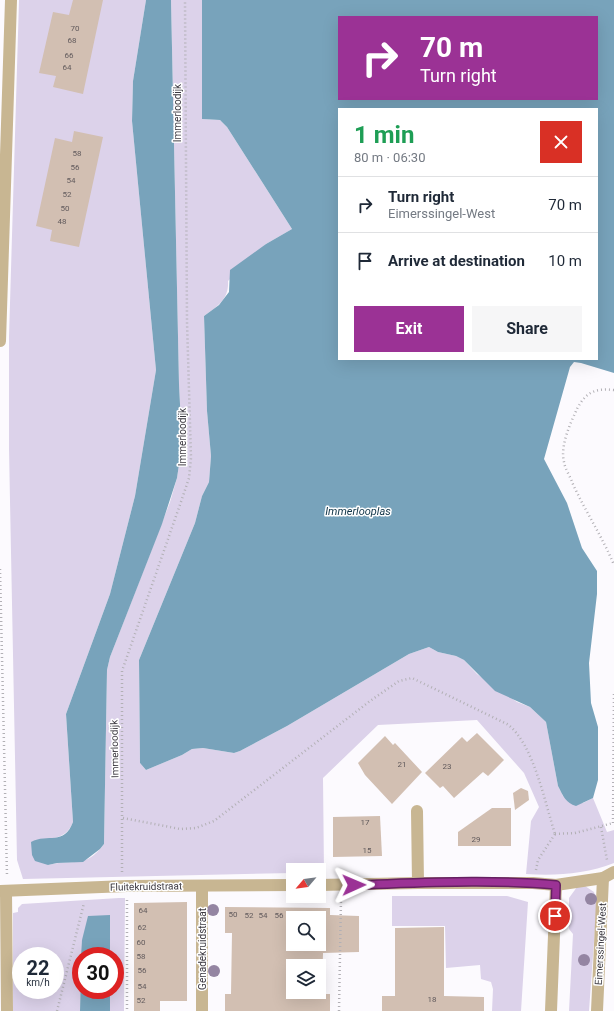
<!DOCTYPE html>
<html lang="en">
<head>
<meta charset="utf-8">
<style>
  :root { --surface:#fff; --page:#f6f6f7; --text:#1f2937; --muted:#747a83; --line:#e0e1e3; --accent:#9b3295 }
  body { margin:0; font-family:Roboto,sans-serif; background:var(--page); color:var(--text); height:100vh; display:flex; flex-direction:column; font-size:15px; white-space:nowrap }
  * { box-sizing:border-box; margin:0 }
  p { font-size:13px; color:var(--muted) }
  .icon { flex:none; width:22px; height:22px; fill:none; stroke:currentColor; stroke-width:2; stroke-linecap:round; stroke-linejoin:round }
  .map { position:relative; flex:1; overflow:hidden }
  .panel { position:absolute; left:338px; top:108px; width:260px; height:252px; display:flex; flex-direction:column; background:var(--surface); border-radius:0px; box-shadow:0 4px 16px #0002 }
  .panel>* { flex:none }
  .top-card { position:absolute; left:338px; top:16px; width:260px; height:84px; border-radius:0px; box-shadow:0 4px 16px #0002; background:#9b3295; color:#fff; overflow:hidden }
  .needle { width:26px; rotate:241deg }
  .buttons { position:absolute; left:286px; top:863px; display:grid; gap:8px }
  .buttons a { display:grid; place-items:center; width:40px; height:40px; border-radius:0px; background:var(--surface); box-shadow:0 4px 16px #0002; font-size:20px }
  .speed { position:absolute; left:12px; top:947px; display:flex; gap:8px; font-size:20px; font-weight:700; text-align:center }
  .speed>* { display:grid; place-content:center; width:52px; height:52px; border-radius:50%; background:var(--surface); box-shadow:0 4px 16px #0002; line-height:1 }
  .speed small { font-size:10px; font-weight:400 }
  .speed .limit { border:6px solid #d22; background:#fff; color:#111 }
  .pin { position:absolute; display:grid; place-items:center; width:34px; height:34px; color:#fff; margin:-17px; border:2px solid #fff; border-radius:50%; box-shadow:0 1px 4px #0007 }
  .me { position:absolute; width:44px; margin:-22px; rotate:89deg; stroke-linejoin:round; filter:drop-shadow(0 0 3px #0008) }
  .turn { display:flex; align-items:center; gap:14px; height:84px; padding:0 16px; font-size:18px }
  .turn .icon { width:52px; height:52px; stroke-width:2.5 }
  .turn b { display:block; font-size:28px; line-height:34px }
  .round { display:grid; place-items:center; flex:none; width:42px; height:42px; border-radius:0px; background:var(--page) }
  .headline { display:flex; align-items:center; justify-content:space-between; height:68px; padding:0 16px }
  h1 { font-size:24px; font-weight:700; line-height:30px; color:#1e9e55 }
  .primary-button { display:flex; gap:8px; margin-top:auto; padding:8px 16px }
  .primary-button a { flex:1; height:46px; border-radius:0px; background:var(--accent); color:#fff; font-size:16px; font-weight:700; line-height:46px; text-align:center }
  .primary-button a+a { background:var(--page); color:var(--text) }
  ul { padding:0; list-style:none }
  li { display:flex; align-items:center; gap:12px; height:56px; padding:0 16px; border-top:1px solid var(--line) }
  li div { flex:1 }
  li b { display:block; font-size:15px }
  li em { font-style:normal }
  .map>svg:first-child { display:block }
  .green { fill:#dcd2ea; fill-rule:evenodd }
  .water { fill:#78a3bb; fill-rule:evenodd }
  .building { fill:#d2bfb2; fill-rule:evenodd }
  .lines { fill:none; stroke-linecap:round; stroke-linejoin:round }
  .path { stroke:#b2b0b5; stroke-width:2.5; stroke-dasharray:1 3; stroke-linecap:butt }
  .street { stroke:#c8b692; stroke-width:12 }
  .tree { fill:#9485a2 }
  .route-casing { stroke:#652061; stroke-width:10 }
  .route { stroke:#9b3295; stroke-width:7 }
  .labels { text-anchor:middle; stroke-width:3; stroke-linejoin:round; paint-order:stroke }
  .number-label { font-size:8px; fill:#615a5c }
  .street-label { font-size:10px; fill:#3b3840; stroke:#fff }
  .water-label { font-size:11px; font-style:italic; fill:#103548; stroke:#fff }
</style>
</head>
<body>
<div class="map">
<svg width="614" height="1011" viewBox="0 0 614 1011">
  <rect width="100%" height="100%" fill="#fcfafe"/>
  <g class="green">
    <path d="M19 0H146L133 81 132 121 156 370 135 496 110 594 66 714 73 822C66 840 52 838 35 840L48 865C73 858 85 870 104 844L107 670 110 657 170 502 177 478 182 444 179 384 171 0H202V119L220 120 227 127 292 229 266 244 228 281C229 299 218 306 204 316L207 411 211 456 209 482 202 496 195 523 139 660 140 763 146 770 182 755 192 749 203 748 234 753 240 751 287 726 409 654 429 647 438 652 456 656 464 660 477 674 517 702 530 707 546 722 558 786 563 796 583 803 593 798 607 832 614 830V863C586 874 556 876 526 874L531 821 539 807 524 773 477 720 378 725 323 778 324 873H319V870H293V873L23 879 17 860 9 449V337Z"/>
    <polygon points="585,886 594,892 597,900 589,1011 569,1011 573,934 569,929 569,898 577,887"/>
    <polygon points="392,896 507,896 528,902 521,1011 492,1011 493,989 491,982 481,979 480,965 446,968 445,926 392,926"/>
    <path d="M119 898H125L124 1011H110V990H115V956H110V915L82 940 80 1011H13V913L18 912V908L22 904ZM21 956H55V990H21Z"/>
  </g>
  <g class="water">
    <path d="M146 0H171L179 384 182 444 177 478 162 524 110 657 107 670 104 844 100 849 83 862 57 863 48 865 35 861 32 855 31 842C48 833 64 846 73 822L66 714 110 594 135 496 156 370 132 121 133 81Z"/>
    <path d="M202 0H614V373L581 363 574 362 570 367 544 459 567 503 582 548 597 571V594L589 663 591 703 598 727V780L593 798 576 806C566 803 563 796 558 786L546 722 530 707 495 691 464 660 456 656 438 652 429 647 409 654 287 726 240 751 234 753 203 748 192 749 182 755 146 770 140 763 139 660 195 523 202 496 209 482 211 456 207 411 204 316 219 305 229 292 230 270 266 244 292 229 227 127 220 120 202 119ZM339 17H597V99H339ZM339 109H597V359H339Z"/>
    <polygon points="110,915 110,956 81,956 82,940 88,916"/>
    <polygon points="81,967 81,990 110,990 110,1011 80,1011"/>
  </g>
  <g class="building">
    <polygon points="73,0 103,0 83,94 53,87 56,76 39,73 53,12 69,15"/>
    <polygon points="74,131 103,137 79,247 50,241 52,230 36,226 55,138 72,142"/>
    <polygon points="477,733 504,760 488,776 483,772 454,798 443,786 440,788 425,773 462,737 467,742"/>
    <polygon points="385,736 393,745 395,743 422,772 392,804 365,775 358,763"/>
    <polygon points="521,788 528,791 529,800 515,810 513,793"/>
    <polygon points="492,808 511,808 511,846 458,846 458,832"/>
    <polygon points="380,816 382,856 333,857 333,817"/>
    <polygon points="187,902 187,1001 160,1001 160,1011 134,1011 134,903"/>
    <path d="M225 907 330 908V915L359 916V952L323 953 322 994H330V1011H225V994H231L232 933H225ZM293 918H319V944H293ZM293 966H319V992H293Z"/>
    <polygon points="444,927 444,996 484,997 484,1011 382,1011 382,996 395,996 395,928"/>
  </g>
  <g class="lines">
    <g class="path">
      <path d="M614 390C595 388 586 392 577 409 570 424 560 446 564 462 565 469 570 476 572 482 585 511 602 536 614 565"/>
      <polyline points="0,569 7,876"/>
      <path d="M123 818 180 829 196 828 214 821 370 701 399 681 412 678 507 724C533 742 545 803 555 834"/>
      <polyline points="613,823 614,693"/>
      <polyline points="601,827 607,860"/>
      <polyline points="555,834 575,833 613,823"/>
      <polyline points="536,870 538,860 555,834"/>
      <polyline points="122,872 122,671 183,496 189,478 191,458 187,322 185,0"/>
      <polyline points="127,900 127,1011"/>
      <polyline points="57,1011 84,903"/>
      <polyline points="339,1011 341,899"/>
    </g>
    <g class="street">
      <polyline points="0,341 11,0"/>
      <polyline points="417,811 418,883"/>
      <polyline points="319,885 418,883 533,883 556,885 603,878 614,872"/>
      <polyline points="0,891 127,886 293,885"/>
      <polyline points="6,891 7,1011"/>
      <polyline points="202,1011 202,886"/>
      <polyline points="551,1011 556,885"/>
      <polyline points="597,1011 603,878"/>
    </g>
  </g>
  <g class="tree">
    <circle cx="591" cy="899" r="6"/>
    <circle cx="213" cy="910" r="6"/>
    <circle cx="584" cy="960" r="6"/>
    <circle cx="214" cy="971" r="6"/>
  </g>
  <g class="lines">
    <g class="route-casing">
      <path id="route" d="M354 885C421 883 489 879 556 885L555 916"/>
    </g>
    <use href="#route" class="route"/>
  </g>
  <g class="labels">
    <g class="number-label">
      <text x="75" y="31">70</text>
      <text x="72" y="43">68</text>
      <text x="69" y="58">66</text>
      <text x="67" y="70">64</text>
      <text x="77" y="156">58</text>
      <text x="75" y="170">56</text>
      <text x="71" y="183">54</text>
      <text x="67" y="197">52</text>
      <text x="65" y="211">50</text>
      <text x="62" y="224">48</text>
      <text x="402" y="767">21</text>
      <text x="447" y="769">23</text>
      <text x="365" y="825">17</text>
      <text x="476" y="842">29</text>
      <text x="367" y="853">15</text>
      <text x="143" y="913">64</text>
      <text x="233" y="917">50</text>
      <text x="249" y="918">52</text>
      <text x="263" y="918">54</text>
      <text x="279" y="918">56</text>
      <text x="142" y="930">62</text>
      <text x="141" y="945">60</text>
      <text x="141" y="959">58</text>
      <text x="142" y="973">56</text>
      <text x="142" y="989">54</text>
      <text x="432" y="1002">18</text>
      <text x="141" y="1003">52</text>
    </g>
    <g class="street-label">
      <text transform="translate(177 113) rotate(-90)" y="4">Immerloodijk</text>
      <text transform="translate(182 437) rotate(-90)" y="4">Immerloodijk</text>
      <text transform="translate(114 749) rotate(-91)" y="4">Immerloodijk</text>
      <text transform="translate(146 886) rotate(-1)" y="4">Fluitekruidstraat</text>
      <text transform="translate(600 944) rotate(-87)" y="4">Eimerssingel-West</text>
      <text transform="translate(202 949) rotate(-90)" y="4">Genadekruidstraat</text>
    </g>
    <g class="water-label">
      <text x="358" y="515">Immerlooplas</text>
    </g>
  </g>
</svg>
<div class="buttons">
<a><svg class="needle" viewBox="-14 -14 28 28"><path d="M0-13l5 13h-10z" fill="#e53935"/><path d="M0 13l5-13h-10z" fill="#747a83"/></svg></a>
<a><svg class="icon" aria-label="search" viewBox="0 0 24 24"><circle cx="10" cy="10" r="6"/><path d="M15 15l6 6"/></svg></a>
<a><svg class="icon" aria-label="layers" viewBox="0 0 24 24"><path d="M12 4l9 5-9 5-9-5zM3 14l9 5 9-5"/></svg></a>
</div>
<div class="speed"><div>22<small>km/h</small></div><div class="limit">30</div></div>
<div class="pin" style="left:555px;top:916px;background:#d93025"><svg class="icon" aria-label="arrive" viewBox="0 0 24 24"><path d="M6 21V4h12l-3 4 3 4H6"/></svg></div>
<svg class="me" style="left:354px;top:885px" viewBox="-20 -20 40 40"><path d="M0-17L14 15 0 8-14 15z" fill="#9b3295" stroke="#fff" stroke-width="4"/></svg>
<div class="top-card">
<div class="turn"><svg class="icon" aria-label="right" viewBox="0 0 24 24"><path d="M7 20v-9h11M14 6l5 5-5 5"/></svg><div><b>70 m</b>Turn right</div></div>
</div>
<section class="panel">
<div class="headline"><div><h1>1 min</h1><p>80 m · 06:30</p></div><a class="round" style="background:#d93025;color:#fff"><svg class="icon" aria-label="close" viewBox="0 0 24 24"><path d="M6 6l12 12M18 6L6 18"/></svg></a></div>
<ul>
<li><svg class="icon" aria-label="right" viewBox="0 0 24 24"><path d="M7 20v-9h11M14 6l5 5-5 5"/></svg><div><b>Turn right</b><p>Eimerssingel-West</p></div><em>70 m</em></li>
<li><svg class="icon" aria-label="arrive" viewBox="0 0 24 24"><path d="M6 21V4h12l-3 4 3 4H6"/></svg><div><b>Arrive at destination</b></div><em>10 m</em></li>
</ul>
<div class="primary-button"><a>Exit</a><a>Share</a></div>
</section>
</div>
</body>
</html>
